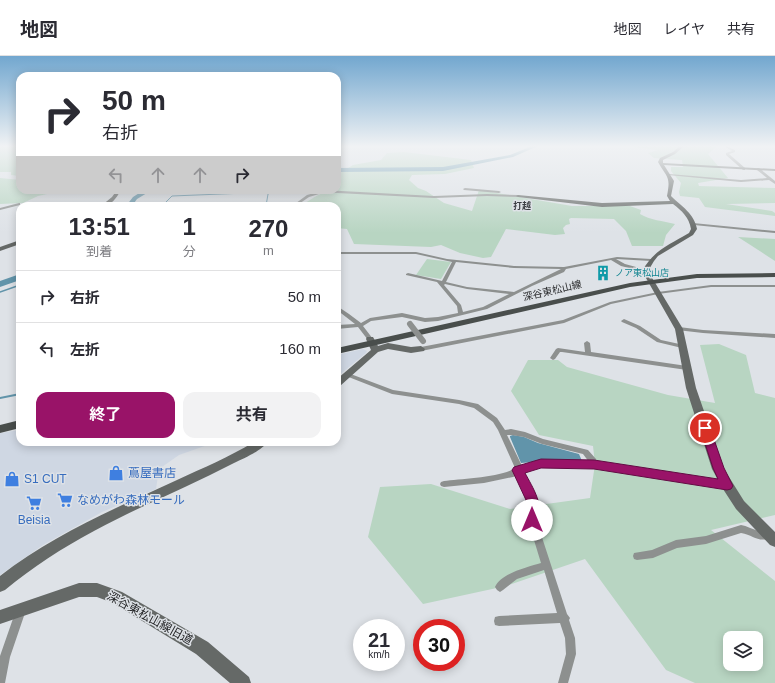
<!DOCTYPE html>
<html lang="ja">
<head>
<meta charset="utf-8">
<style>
  :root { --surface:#fff; --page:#f2f2f3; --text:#2b2b33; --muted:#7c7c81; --line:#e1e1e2; --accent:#991368 }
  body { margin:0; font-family:Arial,"Noto Sans JP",sans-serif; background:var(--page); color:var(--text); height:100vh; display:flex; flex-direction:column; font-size:15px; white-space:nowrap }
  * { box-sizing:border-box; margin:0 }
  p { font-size:13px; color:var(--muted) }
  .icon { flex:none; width:22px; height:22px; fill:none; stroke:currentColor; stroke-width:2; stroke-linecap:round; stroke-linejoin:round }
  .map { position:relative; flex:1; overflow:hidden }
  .side { position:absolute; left:16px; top:146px; width:325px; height:244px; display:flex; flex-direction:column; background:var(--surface); border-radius:12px; box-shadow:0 2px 10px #0003 }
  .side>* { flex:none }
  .hud { position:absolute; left:16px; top:16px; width:325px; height:122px; border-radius:12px; box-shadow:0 2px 10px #0003; background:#fff; color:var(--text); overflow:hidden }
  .fabs { position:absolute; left:723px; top:575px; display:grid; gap:8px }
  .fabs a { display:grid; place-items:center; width:40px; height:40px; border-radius:8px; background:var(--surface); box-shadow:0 2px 10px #0003; font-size:20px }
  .speed { position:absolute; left:353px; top:563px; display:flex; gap:8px; font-size:20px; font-weight:700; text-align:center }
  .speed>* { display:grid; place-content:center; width:52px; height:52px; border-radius:50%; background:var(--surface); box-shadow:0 2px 10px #0003; line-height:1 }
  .speed small { font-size:10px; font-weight:400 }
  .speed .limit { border:6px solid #d22; background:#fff; color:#111 }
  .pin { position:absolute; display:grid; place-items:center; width:34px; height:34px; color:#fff; margin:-17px; border:2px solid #fff; border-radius:50%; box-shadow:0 1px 4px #0007 }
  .me { position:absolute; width:44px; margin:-22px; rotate:0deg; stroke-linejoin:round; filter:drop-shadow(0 0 3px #0008) }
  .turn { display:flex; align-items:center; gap:14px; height:84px; padding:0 20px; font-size:18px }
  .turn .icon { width:52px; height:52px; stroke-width:2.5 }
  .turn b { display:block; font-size:28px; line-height:34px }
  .lanes { display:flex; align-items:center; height:38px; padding:0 20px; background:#0003; justify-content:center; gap:20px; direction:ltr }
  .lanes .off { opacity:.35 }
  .eta { display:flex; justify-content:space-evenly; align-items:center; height:68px; text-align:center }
  .eta b { font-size:24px; font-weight:700; line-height:28px }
  .cta { display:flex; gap:8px; margin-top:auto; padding:8px 20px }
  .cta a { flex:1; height:46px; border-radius:12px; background:var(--accent); color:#fff; font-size:16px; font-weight:700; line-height:46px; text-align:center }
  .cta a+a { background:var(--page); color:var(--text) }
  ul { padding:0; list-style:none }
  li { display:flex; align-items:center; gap:12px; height:52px; padding:0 20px; border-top:1px solid var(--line) }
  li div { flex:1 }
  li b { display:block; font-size:15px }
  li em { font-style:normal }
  header { display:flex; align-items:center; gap:24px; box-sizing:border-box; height:56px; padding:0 20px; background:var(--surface); border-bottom:1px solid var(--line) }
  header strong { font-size:19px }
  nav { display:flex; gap:22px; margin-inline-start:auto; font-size:14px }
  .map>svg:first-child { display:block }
  .built { fill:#cfd7e3 }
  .green { fill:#b8d5c2; fill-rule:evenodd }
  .water { fill:#6194aa }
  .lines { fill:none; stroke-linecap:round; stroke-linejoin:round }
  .stream-far2 { stroke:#6194aa; stroke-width:1 }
  .stream-far1 { stroke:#6194aa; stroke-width:1.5 }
  .stream { stroke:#6194aa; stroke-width:2 }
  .river { fill:#6194aa; fill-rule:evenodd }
  .street { fill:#8d908f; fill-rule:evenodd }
  .secondary { fill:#656967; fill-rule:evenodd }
  .primary { fill:#494e4c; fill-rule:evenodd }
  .street-bridge { stroke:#8d908f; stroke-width:6 }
  .route { fill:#991368; stroke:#630c44 }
  .labels { text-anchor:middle; stroke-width:3; stroke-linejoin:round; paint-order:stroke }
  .far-neighbourhood-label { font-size:9px; font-weight:bold; fill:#3b3e43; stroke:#dee2e7 }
  .far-culture-label { font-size:9px; fill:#0d838f; stroke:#dee2e7; text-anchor:start }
  .street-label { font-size:10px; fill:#27282a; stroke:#dee2e7 }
  .near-shop-label { font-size:12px; fill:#366cbe; stroke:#dee2e7; text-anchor:start }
  .near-street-label { font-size:12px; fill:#27282a; stroke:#dee2e7 }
</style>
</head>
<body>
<header>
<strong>地図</strong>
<nav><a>地図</a><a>レイヤ</a><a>共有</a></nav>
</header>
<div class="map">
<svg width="775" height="627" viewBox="0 0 775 627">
  <rect width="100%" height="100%" fill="#dee2e7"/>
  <g class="built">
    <polygon points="363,293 367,295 366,297 337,321 337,299"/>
    <polygon points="20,374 20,386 216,386 179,399 159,413 156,433 102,456 43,489 0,519 0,377"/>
  </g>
  <g class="green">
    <polygon points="0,90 20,90 20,120 11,119 11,116 0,116"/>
    <polygon points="633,90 714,90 716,91 708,98 728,122 698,127 699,130 775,132 775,147 726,148 772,155 775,157 775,160 705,151 699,142 680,140 679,136 681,127 671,115 671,111 683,111 682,104 654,102 648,97 658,94 631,91"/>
    <path d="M404 96 471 104 474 112 445 118 412 119 409 124 418 132 426 135 444 147 472 155 479 134 572 150H630L641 154 640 158C650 164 663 165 675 168L666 179 663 190H632L626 175 614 163 571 162 569 163 570 168 566 169 563 172 565 178 555 179 506 173 491 201 483 202 460 197 441 189 431 191 354 188 347 173 337 172V150H301C312 142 324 134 337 134V121L340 117 353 109 381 104 387 97Z"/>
    <polygon points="0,122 20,124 20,134 65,134 38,140 23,147 0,148"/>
    <polygon points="738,181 775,183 775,205"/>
    <polygon points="427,203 451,206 441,223 416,219"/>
    <path d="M719 288 746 299 755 337 775 342V459L711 474 775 525V627H695L666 614 585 503 506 530 423 548 368 481 380 431 431 428 510 453 590 442 595 408 593 390 539 379 511 335 528 304H558L567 311 668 339 715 347 700 289ZM730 582H756V608H730Z"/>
  </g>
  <polygon class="water" points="513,379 524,381 538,387 579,398 582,405 559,404 521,407 510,381 510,380"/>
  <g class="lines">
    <g class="stream-far2">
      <polyline points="162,150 172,140 271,136"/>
      <polyline points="266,150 268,138 275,134"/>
    </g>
    <polyline class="stream-far1" points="0,236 20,229"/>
    <polyline class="stream" points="0,342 20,338"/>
    <g class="river">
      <polygon points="532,90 538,90 513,101 443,115 337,116 337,112 443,111 510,99"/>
      <polygon points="144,134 152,134 137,143 132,150 126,150 133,141"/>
      <polygon points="20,218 20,224 0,231 0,225"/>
    </g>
    <g class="street">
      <polygon points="724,90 726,90 735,94 735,96 729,98 745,112 745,114 743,114 726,99 726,97 732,95"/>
      <polygon points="757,112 759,112 775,125 775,128 769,124 741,126 668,119 669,118 741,124 767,122 757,114"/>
      <polygon points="465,132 499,135 501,136 499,137 464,134 463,133"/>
      <polygon points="323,134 434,140 487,138 518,139 520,140 518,141 487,140 434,142 318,136 320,137 319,138 309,141 296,150 292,150 307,139 318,136 271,137 269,136 271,135"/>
      <polygon points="19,147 20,147 20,149 0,154 0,152"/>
      <polygon points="693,167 775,175 775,177 694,169 692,168"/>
      <path d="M337 196H416L447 203 514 210 564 211 617 201 651 203 653 204 651 205 616 203 625 208 647 214V216H645L621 210 611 204 566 213 564 216 532 230 487 253 438 265 425 266 402 261 371 265 363 270 373 283 370 285 368 284 358 271 337 273V269L355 268 337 254V250L349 258 361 267 370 262 402 257 425 262 438 261 458 257 457 250 437 226 406 219V218L408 217 442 225 452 206 416 198H337ZM456 206 514 212 561 213 514 236 467 231 446 226ZM445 228 467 233 509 238 483 251 463 256 461 249 444 229Z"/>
      <polygon points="711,229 775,229 775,231 711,231 658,238 611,248 564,267 421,295 418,293 421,291 563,264 610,246 658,236"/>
      <polygon points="624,263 640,270 661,284 684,289 685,290 682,292 657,286 636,272 622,266 621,265"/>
      <polygon points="679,271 703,274 775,278 775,282 703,277 677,274 676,273 677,272"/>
      <polygon points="587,285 590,287 591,296 687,310 690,312 687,314 562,296 560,296 555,303 553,304 550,302 556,293 558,292 585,296 584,287"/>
      <path d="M348 317 393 334 459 344 478 348 497 362 505 374 511 373 525 376 543 383 588 394 596 403 597 407 727 427 730 428 731 430 730 432 727 433 594 412 567 410 541 411 524 415 537 444 536 463 567 558 570 562 569 564 575 582 576 598 568 627H558L566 598 565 582 560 567 499 570 495 569 494 565 495 561 499 560 557 557 544 514 517 523 503 534 500 536 497 534 495 531C501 517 528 511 541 507L530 471 518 476 515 475 514 472 515 469 528 464 529 444 518 419 513 421 484 427 444 431 441 430 440 428 441 426 444 425C460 423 503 421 515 412L498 374 493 366 474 352 459 348 392 338 346 320 345 319 346 318ZM507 379H511L524 381 542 388 583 398 589 406 567 404 541 405 522 410Z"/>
      <path d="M741 469C747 470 752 473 758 475 763 477 767 475 772 476L773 479 772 482C757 487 754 479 741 477L706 488 677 492 653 502 637 504 634 503 633 500 634 497 652 494 676 484 706 480Z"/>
      <polygon points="21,549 24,551 26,554 10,601 5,627 0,627 0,600 16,554 18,551"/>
    </g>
    <g class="secondary">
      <path d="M680 90H684L675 98 663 104V107L775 113V115L664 109 674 125 671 140C682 151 694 157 697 173L693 179 658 200 654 205 648 215 683 273 696 332 724 413 744 445 775 476V491L770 489 736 453 723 433 712 413 686 332 675 273 642 215C654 194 669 189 689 177L691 173C689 161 682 155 673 148L602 151 518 141 516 140 518 139 602 147 670 145 667 140C671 120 667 122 658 106L660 102 673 96Z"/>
      <path d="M117 134H121C116 142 112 150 101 150L112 141Z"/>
      <polygon points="20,184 20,188 0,195 0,191"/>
      <polygon points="367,281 373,281 378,290 388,287 411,291 421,290 425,293 424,295 411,297 388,293 378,296 340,330 337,331 337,323 371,294 366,283"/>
      <path d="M254 386H267C263 394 243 403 234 407 188 431 140 450 94 475 62 492 33 511 5 534L0 536V520C54 478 116 452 177 424 203 412 229 401 254 386Z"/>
      <polygon points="79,527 97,527 122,536 208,586 249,621 251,627 230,627 196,598 113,547 97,541 79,541 0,568 0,554"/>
    </g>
    <g class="primary">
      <polygon points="775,217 775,221 697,222 630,231 337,298 337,292 630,227 697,218"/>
      <polygon points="20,364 20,372 0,377 0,369"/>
    </g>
    <polyline class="street-bridge" points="410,268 423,285"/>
  </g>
  <linearGradient id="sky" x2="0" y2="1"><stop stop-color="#72a7cf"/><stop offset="0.51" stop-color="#f0f2f4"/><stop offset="1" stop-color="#f0f2f4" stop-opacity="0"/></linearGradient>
  <rect width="775" height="177" fill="url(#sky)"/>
  <path class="route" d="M705 369 709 370 710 372 724 412 733 430 731 433 727 434 594 413 541 412 525 417C533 432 545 450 537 467L532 469 528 467 526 464V444L512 414 514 411 541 403 594 404 718 423 713 412 700 372 701 370Z"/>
  <defs>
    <g id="building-bare" transform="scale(1.2)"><path d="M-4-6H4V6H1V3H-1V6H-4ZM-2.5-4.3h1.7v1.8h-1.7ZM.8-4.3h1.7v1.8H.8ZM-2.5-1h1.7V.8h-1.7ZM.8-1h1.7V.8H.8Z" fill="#0f9aa8" stroke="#dee2e7" stroke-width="2.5" paint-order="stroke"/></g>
    <g id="shop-bare" transform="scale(1.2)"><path d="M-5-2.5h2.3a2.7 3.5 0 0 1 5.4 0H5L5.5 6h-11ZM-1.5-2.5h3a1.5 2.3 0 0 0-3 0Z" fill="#3f7fe0" stroke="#dee2e7" stroke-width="2.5" paint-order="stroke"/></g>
    <g id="supermarket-bare" transform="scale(1.2)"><path d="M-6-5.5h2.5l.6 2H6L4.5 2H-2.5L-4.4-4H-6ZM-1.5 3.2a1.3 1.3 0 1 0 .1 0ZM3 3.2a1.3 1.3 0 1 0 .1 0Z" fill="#3f7fe0" stroke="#dee2e7" stroke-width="2.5" paint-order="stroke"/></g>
  </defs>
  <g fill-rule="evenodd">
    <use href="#building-bare" x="603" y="217"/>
    <use href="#shop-bare" x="116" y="417"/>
    <use href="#shop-bare" x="12" y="423"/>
    <use href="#supermarket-bare" x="65" y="444"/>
    <use href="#supermarket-bare" x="34" y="447"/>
  </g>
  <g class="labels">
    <g class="far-neighbourhood-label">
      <text x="522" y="153">打越</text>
    </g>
    <g class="far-culture-label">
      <text x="615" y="220">ノア東松山店</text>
    </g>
    <g class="street-label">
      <text transform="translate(552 234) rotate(-13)" y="4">深谷東松山線</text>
    </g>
    <g class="near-shop-label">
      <text x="128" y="421">蔦屋書店</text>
      <text x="24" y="427">S1 CUT</text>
      <text x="77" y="448">なめがわ森林モール</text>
      <text x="34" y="468" text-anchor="middle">Beisia</text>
    </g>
    <g class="near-street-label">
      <text transform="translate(150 562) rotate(29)" y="4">深谷東松山線旧道</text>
    </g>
  </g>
</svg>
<div class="fabs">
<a><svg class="icon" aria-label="layers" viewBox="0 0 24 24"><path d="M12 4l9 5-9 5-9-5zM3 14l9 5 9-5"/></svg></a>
</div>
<div class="speed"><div>21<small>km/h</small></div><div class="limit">30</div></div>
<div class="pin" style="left:705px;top:372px;background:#d93025"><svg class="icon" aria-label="arrive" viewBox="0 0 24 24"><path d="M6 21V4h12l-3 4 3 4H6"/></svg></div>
<svg class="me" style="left:532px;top:464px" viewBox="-20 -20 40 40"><circle r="19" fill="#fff"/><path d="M0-13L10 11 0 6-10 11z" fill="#991368"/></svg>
<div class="hud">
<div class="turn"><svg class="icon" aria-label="right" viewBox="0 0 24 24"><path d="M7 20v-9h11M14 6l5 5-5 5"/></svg><div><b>50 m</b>右折</div></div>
<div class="lanes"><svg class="icon off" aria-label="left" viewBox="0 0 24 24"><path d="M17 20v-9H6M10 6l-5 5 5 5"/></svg><svg class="icon off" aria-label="ahead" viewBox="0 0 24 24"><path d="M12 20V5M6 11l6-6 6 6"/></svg><svg class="icon off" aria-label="ahead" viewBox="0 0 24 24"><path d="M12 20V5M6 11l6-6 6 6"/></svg><svg class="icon" aria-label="right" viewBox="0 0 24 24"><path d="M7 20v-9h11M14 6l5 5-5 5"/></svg></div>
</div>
<section class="side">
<div class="eta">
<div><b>13:51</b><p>到着</p></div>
<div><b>1</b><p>分</p></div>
<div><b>270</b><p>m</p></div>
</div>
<ul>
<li><svg class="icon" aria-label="right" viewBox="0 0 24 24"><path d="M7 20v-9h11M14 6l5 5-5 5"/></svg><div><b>右折</b></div><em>50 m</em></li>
<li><svg class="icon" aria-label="left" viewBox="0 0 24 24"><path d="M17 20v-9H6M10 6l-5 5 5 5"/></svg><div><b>左折</b></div><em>160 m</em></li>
</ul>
<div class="cta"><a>終了</a><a>共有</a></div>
</section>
</div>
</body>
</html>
